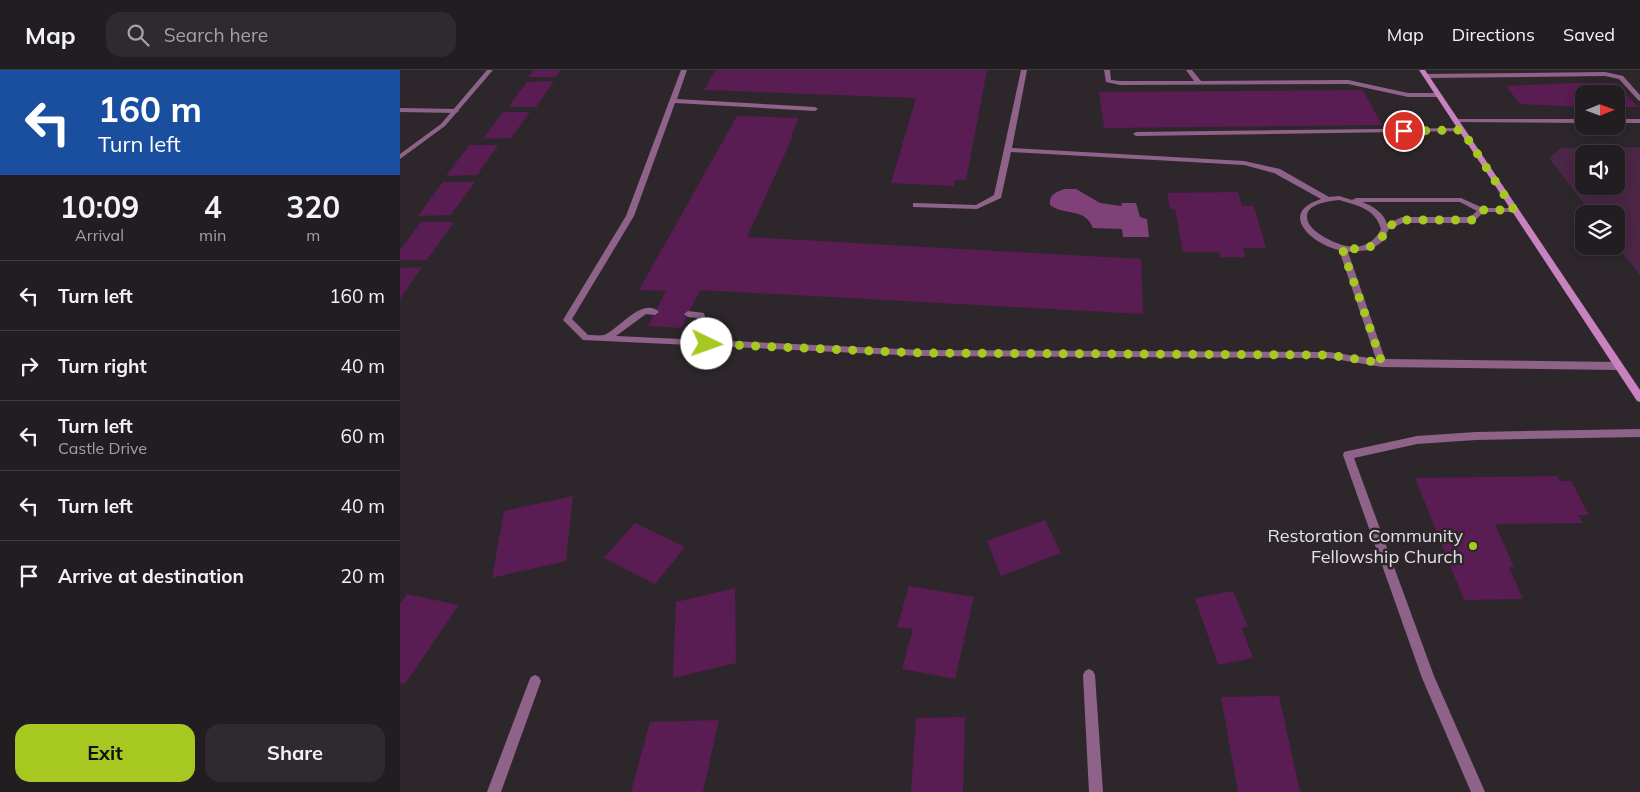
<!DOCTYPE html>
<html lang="en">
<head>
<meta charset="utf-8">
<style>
  :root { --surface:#221d21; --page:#2e2a2e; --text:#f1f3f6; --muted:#a2a2a5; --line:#3f3b3f; --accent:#a6c821 }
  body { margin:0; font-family:Mulish,sans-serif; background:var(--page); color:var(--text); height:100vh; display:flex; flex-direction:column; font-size:19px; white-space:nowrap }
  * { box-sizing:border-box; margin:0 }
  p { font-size:16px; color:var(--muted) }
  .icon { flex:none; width:28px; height:28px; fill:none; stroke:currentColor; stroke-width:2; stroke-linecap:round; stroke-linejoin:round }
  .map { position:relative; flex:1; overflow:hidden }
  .details { display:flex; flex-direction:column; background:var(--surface); width:400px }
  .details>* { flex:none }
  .banner { background:#1a4fa0; color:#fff; overflow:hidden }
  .needle { width:32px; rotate:89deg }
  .controls { position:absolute; left:1175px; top:15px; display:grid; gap:10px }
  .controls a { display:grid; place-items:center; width:50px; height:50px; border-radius:10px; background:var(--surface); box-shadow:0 2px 12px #0003,0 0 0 1px var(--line); font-size:25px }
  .pin { position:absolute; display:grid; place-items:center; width:42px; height:42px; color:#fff; margin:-21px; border:2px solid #fff; border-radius:50%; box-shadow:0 1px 5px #0007 }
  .me { position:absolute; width:55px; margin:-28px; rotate:93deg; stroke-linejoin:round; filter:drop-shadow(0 0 4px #0008) }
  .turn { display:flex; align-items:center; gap:18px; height:105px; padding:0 15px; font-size:22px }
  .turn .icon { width:65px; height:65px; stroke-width:2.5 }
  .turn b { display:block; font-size:35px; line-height:42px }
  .eta { display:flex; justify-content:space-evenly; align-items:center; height:85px; text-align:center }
  .eta b { font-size:30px; font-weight:700; line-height:35px }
  .button { display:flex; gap:10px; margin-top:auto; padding:10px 15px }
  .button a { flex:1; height:58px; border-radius:15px; background:var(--accent); color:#111; font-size:20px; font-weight:700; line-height:58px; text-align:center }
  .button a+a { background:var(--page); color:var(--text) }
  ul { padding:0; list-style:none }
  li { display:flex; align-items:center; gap:15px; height:70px; padding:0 15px; border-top:1px solid var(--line) }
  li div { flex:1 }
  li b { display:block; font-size:19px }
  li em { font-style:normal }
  header { display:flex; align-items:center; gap:30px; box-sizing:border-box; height:70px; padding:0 25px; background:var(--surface); border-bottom:1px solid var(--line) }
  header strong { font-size:24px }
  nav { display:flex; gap:28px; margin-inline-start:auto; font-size:18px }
  .search { width:350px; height:45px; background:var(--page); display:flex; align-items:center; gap:12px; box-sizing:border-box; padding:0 18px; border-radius:15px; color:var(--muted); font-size:19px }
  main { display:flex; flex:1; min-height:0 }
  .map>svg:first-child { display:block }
  .green { fill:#4b2646; fill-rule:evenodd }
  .water { fill:#804179 }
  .building { fill:#591c53 }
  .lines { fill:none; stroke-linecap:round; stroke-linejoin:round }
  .service { fill:#8f6389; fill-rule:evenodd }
  .minor { fill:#8f6389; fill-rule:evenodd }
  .secondary { fill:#c982c0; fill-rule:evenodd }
  .route { stroke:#a6c821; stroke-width:9; stroke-dasharray:0 16.2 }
  .poi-dot { fill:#a6c821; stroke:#2d272c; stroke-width:2 }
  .labels { text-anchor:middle; stroke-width:5; stroke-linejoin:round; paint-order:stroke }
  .poi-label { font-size:18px; fill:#e3dfe3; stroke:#2d272c; text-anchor:end }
</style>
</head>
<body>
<header>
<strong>Map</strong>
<div class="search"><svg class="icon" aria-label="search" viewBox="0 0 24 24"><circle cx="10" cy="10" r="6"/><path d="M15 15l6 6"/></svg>Search here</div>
<nav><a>Map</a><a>Directions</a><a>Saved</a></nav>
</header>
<main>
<section class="details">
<div class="banner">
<div class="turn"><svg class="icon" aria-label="left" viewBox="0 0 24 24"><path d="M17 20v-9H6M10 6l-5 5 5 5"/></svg><div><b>160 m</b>Turn left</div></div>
</div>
<div class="eta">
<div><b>10:09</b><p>Arrival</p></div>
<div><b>4</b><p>min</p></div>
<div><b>320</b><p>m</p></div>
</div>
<ul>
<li><svg class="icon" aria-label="left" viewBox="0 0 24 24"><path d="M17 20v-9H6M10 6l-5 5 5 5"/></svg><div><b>Turn left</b></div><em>160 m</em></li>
<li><svg class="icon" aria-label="right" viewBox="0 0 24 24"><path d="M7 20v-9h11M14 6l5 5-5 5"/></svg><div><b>Turn right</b></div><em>40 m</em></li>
<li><svg class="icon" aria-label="left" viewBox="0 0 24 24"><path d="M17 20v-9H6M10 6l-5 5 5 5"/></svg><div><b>Turn left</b><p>Castle Drive</p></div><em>60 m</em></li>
<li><svg class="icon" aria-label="left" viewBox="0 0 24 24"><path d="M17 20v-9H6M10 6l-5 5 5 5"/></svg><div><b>Turn left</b></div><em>40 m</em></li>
<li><svg class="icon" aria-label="arrive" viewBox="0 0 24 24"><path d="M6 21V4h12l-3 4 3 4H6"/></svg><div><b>Arrive at destination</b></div><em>20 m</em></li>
</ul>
<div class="button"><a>Exit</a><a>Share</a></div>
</section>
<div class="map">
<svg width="1240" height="722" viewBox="0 0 1240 722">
  <rect width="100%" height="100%" fill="#2d272c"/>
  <path class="green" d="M1240 77V205L1216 175V144H1192L1149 88 1161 78ZM1184 84H1216V116H1184Z"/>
  <path class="water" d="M665 119H676L700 133 721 136 722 133H736L740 147 747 149 749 167H723L722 159 693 158C685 137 664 146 650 135 649 124 656 122 665 119Z"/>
  <g class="building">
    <polygon points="134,0 160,0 155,7 128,7"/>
    <polygon points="316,0 587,0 566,110 555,110 554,116 491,113 516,28 304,20"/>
    <polygon points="154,11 136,37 108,37 127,12"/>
    <polygon points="1170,13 1215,13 1238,37 1216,37 1216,24 1184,24 1184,37 1120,34 1106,16"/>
    <polygon points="963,20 982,55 704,58 699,22"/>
    <polygon points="103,42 130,42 111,68 83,69"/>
    <polygon points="337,46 399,48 391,66 393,66 347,167 741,189 743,244 300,220 281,258 248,256 266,221 239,220"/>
    <polygon points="69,75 98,75 77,105 46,106"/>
    <polygon points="43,112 75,112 51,145 18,146"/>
    <polygon points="838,122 842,136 854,136 866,178 843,178 845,187 820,187 819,182 783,182 775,139 770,139 767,123"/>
    <polygon points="21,152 54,152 27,190 0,190 0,180"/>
    <polygon points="22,197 0,229 0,198"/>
    <polygon points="1157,406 1160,411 1171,411 1189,445 1178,445 1183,453 1095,454 1114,497 1109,497 1123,529 1064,530 1015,408"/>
    <polygon points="173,426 166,491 92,508 104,441"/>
    <polygon points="645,450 661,483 601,506 587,471"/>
    <polygon points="235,453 285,477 255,514 204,488"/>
    <polygon points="509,516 574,527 555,609 502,599 513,559 497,557"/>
    <polygon points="335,518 336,593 273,608 276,532"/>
    <polygon points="833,521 848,557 842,558 853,588 818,595 795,528"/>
    <polygon points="7,524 59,535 5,614 0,613 0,534"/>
    <polygon points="879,626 900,722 838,722 821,627"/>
    <polygon points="565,647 563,722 511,722 516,648"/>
    <polygon points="319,650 303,722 231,722 250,652"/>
  </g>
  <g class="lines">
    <g class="service">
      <path d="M281 0H287L277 29 415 37 418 39 415 41 275 33 234 146 172 249 188 265C193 265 200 266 204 265 219 259 243 226 259 242L255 245 246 244 216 266 302 270 297 248 288 247 284 244 288 241 304 243 311 270 521 280 929 282 976 289 939 180C912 174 877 143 921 129L874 103 844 95 611 82 601 128 577 139 513 137V133H516L576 135 594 125 621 0H627L612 78 844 91 880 99 929 127 939 126 952 130 956 128H1061L1083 138H1118L1119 140 1115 142H1084L1072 153H1003L989 159 982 172 970 180 948 182 985 289 1217 292 1222 296 1217 300 982 297 929 288 521 286 183 270 163 250 226 146ZM939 130C958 136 975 138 981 159 968 185 941 178 921 165 915 161 907 155 907 147 906 134 929 131 939 130ZM962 132H1060L1077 141 1070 147H1002L987 154C984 143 973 136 962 132Z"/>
      <polygon points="704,0 710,0 711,10 720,11 794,11 786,0 792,0 801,11 948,10 1008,23 1039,23 1042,25 1039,27 1008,27 948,14 720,15 706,12"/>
      <polygon points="1205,2 1223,6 1240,25 1240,31 1238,30 1219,9 1205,6 1026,8 1023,6 1026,4"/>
      <polygon points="0,38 56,39 59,41 56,43 0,42"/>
      <polygon points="1056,49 1184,49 1184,53 1054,52 1054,50"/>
      <rect x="1216" y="49" width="24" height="4"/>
      <polygon points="1062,58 1065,60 1064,61 736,66 733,64 736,62"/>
      <polygon points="1240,359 1240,367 1076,370 1017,374 954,388 1034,606 1085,722 1071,722 1022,608 943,385 944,382 948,381 1017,366 1076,362"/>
    </g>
    <g class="minor">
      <polygon points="87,0 93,0 45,56 0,89 0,84 41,54"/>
      <polygon points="689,599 693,601 695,605 703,722 689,722 683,605 685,601"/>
      <polygon points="135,605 139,607 141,611 101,722 87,722 129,611 131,607"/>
    </g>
    <polygon class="secondary" points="1019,0 1025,0 1240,320 1240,332 1237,331"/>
  </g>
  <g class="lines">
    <path class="route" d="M307 274 521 283 929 285 982 293 942 178C960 180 982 180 985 158L1002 150H1072L1082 140H1114L1062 60 1004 61"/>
  </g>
  <circle class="poi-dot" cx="1073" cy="476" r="5"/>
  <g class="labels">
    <g class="poi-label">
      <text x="1063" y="472">Restoration Community<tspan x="1063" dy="21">Fellowship Church</tspan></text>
    </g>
  </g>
</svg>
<div class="controls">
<a><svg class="needle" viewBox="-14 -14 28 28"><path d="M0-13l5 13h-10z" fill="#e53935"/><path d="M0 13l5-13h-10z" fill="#a2a2a5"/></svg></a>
<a><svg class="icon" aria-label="sound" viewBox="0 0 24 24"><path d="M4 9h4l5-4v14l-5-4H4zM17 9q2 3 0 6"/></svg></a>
<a><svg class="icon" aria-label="layers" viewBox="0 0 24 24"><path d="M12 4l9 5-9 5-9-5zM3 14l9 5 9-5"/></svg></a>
</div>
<div class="pin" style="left:1004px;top:61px;background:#d93025"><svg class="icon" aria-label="arrive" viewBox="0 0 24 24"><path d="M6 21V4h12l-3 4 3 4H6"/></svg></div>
<svg class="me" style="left:307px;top:274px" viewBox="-20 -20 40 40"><circle r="19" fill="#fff"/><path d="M0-13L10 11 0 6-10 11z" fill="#a6c821"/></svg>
</div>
</main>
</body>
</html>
